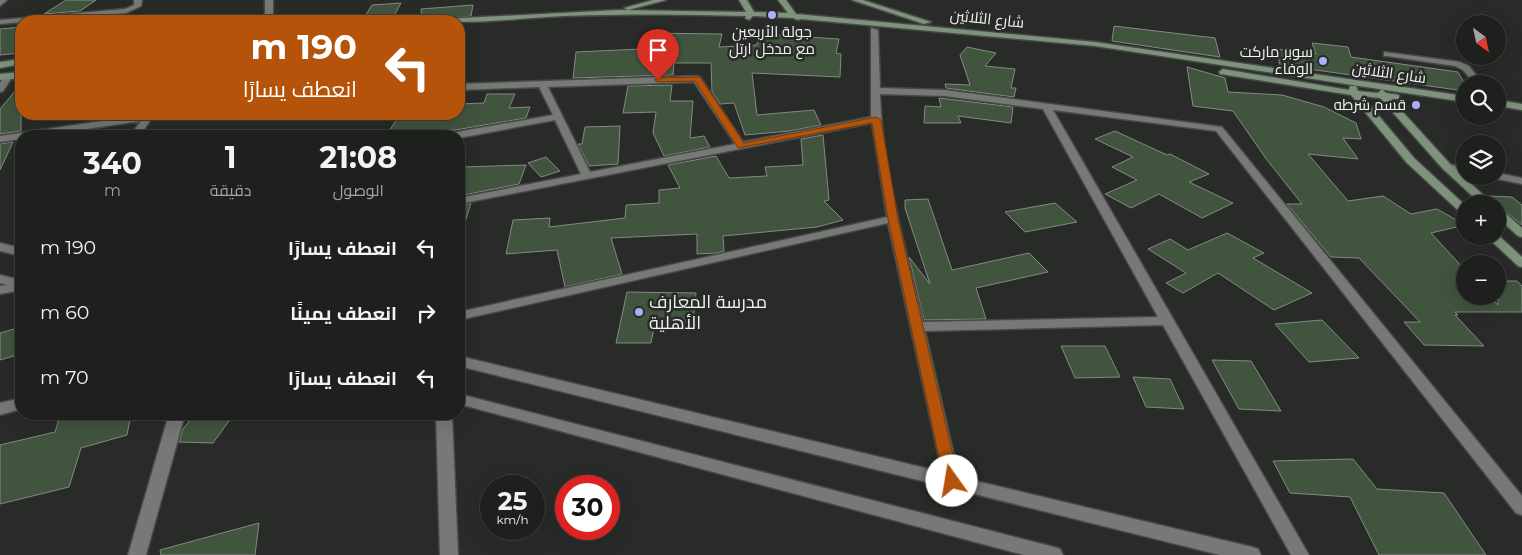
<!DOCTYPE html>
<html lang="ar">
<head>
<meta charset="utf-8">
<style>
  :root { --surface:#1e201e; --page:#262827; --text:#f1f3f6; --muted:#a1a3a4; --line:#3c3e3c }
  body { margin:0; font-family:Montserrat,Cairo,sans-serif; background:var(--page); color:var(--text); direction:rtl; height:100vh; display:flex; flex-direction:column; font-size:19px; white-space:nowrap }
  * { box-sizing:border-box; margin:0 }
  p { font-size:16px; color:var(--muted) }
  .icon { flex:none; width:28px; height:28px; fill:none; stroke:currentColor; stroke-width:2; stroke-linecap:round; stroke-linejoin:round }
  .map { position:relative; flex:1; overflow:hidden; direction:ltr }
  .sheet { position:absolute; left:15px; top:130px; width:450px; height:290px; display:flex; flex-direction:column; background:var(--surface); border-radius:20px; box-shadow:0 5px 20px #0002,0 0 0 1px var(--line); direction:rtl }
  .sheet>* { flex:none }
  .guide { position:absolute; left:15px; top:15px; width:450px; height:105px; border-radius:20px; box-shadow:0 5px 20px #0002,0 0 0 1px var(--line); direction:rtl; background:#b45309; color:#fff; overflow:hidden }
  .needle { width:32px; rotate:147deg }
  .controls { position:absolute; left:1456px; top:15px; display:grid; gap:10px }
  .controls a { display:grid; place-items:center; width:50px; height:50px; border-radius:50%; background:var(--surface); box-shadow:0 5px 20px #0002,0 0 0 1px var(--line); font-size:25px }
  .speed { position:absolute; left:480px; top:475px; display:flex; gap:10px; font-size:25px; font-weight:700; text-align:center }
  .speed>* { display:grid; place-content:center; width:65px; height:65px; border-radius:50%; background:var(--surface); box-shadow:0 5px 20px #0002,0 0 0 1px var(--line); line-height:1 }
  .speed small { font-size:12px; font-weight:400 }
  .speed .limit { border:8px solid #d22; background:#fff; color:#111 }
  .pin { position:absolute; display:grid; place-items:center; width:42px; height:42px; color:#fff; margin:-51px -21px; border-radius:50% 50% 50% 0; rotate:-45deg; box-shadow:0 0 5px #0007 }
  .pin .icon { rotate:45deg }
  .me { position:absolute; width:55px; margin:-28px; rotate:347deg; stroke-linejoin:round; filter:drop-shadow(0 0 4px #0008) }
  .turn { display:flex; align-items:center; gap:18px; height:105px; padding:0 25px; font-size:22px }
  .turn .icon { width:65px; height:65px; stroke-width:2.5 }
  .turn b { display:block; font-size:35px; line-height:42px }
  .eta { display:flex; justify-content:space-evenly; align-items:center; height:85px; text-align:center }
  .eta b { font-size:30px; font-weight:700; line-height:35px }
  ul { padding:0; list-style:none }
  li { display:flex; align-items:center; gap:15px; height:65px; padding:0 25px }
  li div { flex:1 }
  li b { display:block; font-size:19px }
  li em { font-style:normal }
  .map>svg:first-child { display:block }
  .building { fill:#40543e; stroke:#868986 }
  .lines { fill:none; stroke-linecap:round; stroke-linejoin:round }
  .lane-casing { stroke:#474947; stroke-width:3 }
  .street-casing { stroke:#474947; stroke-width:3 }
  .secondary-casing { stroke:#474947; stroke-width:3 }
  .lane { fill:#767976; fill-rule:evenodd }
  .street { fill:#767976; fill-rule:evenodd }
  .secondary { fill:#7d937b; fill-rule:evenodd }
  .route { fill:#b45309; stroke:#753606 }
  .poi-dot { fill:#abaffb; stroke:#282b28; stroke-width:2 }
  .labels { text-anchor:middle; stroke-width:5; stroke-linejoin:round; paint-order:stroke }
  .far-street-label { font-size:15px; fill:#f2f4f2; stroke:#282b28 }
  .far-poi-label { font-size:15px; fill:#f2f4f2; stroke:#282b28; text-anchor:end }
  .poi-label { font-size:18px; fill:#f2f4f2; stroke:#282b28; text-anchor:start }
</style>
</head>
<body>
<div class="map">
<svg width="1522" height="555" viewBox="0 0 1522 555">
  <rect width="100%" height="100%" fill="#282b28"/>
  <g class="building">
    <polygon points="66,0 96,0 80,11 44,14"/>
    <polygon points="401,3 391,21 362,21 372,5"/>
    <polygon points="473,5 471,16 422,21 421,9"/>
    <polygon points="1114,26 1215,38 1220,57 1112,41"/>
    <polygon points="21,27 21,53 0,55 0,29"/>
    <polygon points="646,33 722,34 719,47 757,45 759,34 839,39 836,53 841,54 840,77 752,73 757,115 814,110 821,125 789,131 745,135 734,103 720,104 712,92 711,63 674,63 673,75 573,78 576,52 641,49"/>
    <polygon points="1312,43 1348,47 1351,57 1458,72 1465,84 1465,91 1280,65 1276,49 1316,54"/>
    <polygon points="967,47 996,53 985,66 1015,69 1011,88 1016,88 1014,97 946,88 945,84 970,85 960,55"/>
    <polygon points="1187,67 1225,78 1228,92 1282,95 1324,107 1356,123 1361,139 1343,138 1358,159 1308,154 1348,201 1383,196 1411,214 1437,209 1465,225 1431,233 1465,270 1465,296 1489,296 1498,305 1498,281 1517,281 1522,286 1522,312 1455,312 1458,315 1455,315 1484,346 1424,345 1404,322 1420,322 1359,258 1331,257 1300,220 1287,204 1302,204 1267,160 1233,111 1193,106"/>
    <polygon points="21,84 21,131 0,134 0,109"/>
    <polygon points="672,85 670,101 693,101 690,138 704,136 710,147 664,156 653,133 656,112 623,113 628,86"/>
    <polygon points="487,94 515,94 509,108 530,107 526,118 455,130 417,131 414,136 386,136 400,114 459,114 459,104 484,103"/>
    <polygon points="939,98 1013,107 1011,123 958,116 961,123 924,123 925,106 941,107"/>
    <polygon points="620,126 618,164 589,166 578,144 582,144 585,127"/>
    <polygon points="1115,131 1167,155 1170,154 1209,174 1189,182 1233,203 1202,218 1159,194 1131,208 1105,194 1137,180 1112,167 1133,157 1095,139"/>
    <polygon points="823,135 829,200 824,201 843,220 817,227 723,236 724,251 717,253 697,254 697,234 611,238 622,274 565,287 557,250 506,254 513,220 550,218 549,227 625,218 626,205 659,203 659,190 680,188 668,165 716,156 729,178 767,176 765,167 803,165 801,139"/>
    <polygon points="13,142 0,170 0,144"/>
    <polygon points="546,157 560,171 541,177 528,163"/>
    <polygon points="526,165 519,184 459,196 459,176 463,167"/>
    <polygon points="1487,196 1512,197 1522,205 1522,225"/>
    <polygon points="928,199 952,270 1029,253 1048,272 976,288 986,319 924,320 909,257 930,284 905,208 905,200"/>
    <polygon points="471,203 462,232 459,232 459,206"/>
    <polygon points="1055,203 1077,222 1025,232 1005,212"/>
    <polygon points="1227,233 1264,253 1253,258 1312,293 1274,310 1218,273 1183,293 1166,283 1186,273 1148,249 1170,239 1188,250"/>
    <polygon points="627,292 696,293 693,322 655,322 651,343 616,343"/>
    <polygon points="1322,320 1359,358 1309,362 1275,324"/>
    <polygon points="21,327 17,355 0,360 0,333"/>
    <polygon points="1061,346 1105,346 1120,377 1075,378"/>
    <polygon points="1212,360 1251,361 1281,411 1239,409"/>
    <polygon points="1133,377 1170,379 1184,409 1146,407"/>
    <polygon points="80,414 131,414 127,435 81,448 69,487 0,504 0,445 55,432 59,419"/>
    <polygon points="195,414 234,414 213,443 179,442 183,429"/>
    <polygon points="1353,459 1377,489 1444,493 1486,555 1379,555 1350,497 1290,493 1273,461"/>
    <polygon points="259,523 255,555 161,555 160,550"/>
  </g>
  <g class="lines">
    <g class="lane-casing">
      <polygon id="lane" points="1384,52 1460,62 1469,66 1483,84 1475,84 1463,70 1455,66 1387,56 1384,56"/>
    </g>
    <g class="street-casing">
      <g id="street">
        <polygon points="0,0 7,0 0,6"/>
        <polygon points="134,0 142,0 141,6 126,13 0,24 0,20 125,9 134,5"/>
        <rect x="265" y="0" width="8" height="21"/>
        <path d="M871 28 878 30 880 88 945 90 1222 127 1522 496V515L1516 513 1216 131 1053 110 1309 555H1291L1163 325 925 331 959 477 1252 547 1258 549 1261 555H1220L459 366V356L942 472 888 223 459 320V312L887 217 872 123 459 204V198L581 174 555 120 459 138 446 136 451 133 553 115 539 87 459 90V84L697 76 700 77 743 142 871 117ZM694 82 735 144 590 172 548 87ZM880 94 945 96 1043 109 1158 317 923 322C906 250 882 168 880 94Z"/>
        <polygon points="6,74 13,76 3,91 0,92 0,83"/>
        <polygon points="150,114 172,114 170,116 151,119 140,136 130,136 141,121 38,136 21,136 21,139 0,142 0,136"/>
        <polygon points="1447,164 1465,167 1465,173 1443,169 1442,167"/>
        <polygon points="1498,173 1522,178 1522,184 1492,178 1491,176 1498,176"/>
        <polygon points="0,243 21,248 21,256 0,251"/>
        <polygon points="0,275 21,280 21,290 0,294 0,286 7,285 0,283"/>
        <polygon points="459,394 1054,547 1060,549 1063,555 1024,555 459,404"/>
        <polygon points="21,398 21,409 0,415 0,403"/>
        <polygon points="169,414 185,414 146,555 128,555"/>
        <polygon points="436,414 452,414 458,555 440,555"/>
      </g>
    </g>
    <g class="secondary-casing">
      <g id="secondary">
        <polygon points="653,0 666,0 628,10 624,8"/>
        <path d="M739 0H747L754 12 788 13 778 0H786L796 14 1095 42 1465 96V102L1095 46 801 19 798 20 793 18 753 16 749 20 745 18 746 16C685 14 624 14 564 16 522 18 479 24 439 21L443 19 618 10 746 12Z"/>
        <polygon points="852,0 863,0 931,22 924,24"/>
        <polygon points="21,59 21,64 0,68 0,62"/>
        <polygon points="1223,69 1349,90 1350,86 1356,86 1358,91 1378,93 1382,89 1386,93 1399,95 1399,99 1391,99 1451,165 1493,204 1481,204 1443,169 1380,98 1362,96 1415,159 1465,205 1465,214 1461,213 1407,163 1351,95 1220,74 1219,72"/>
        <polygon points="21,72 21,78 0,80 0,74"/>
        <polygon points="1498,100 1522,104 1522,110 1498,106"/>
        <polygon points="1498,209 1502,210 1522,228 1522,237 1518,236 1498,218"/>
        <polygon points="1498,235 1522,257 1522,267 1518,266 1486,236"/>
      </g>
    </g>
    <use href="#lane" class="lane"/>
    <use href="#street" class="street"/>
    <use href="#secondary" class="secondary"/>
  </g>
  <polygon class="route" points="700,77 744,143 876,117 881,120 898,219 959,481 957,486 952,487 947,486 944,481 888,219 872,123 738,148 695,81 658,82 655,80 658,78"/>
  <g class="poi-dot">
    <circle cx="772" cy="15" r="5"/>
    <circle cx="1323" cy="61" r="5"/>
    <circle cx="1416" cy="105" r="5"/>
    <circle cx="639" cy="312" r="5"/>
  </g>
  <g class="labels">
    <g class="far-street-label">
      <text transform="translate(987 19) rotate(6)" y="5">شارع الثلاثين</text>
      <text transform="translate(1389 73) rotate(8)" y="5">شارع الثلاثين</text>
    </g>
    <g class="far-poi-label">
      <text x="772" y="37" text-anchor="middle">جولة الأربعين<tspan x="772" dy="17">مع مدخل ارتل</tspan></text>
      <text x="1313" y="57">سوبر ماركت<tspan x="1313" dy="17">الوفاء</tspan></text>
      <text x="1406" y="110">قسم شرطه</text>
    </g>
    <g class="poi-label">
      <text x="649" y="308">مدرسة المعارف<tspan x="649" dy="21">الأهلية</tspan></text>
    </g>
  </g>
</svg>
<div class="controls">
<a><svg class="needle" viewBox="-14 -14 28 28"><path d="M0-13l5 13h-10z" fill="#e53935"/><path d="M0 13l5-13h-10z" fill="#a1a3a4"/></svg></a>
<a><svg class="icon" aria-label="search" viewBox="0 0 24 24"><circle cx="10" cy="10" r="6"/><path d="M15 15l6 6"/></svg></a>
<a><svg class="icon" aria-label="layers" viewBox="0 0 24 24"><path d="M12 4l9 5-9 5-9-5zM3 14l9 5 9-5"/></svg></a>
<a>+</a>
<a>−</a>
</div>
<div class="speed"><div>25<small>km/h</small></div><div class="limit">30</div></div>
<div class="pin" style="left:658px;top:80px;background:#d93025"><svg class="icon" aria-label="arrive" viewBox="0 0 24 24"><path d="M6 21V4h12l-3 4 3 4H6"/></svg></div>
<svg class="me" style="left:952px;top:481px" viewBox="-20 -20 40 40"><circle r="19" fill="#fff"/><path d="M0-13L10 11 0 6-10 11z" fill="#b45309"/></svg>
<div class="guide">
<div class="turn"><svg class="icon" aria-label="left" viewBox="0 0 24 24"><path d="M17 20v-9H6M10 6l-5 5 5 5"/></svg><div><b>190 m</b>انعطف يسارًا</div></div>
</div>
<section class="sheet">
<div class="eta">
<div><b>21:08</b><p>الوصول</p></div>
<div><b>1</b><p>دقيقة</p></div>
<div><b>340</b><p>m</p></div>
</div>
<ul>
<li><svg class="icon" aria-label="left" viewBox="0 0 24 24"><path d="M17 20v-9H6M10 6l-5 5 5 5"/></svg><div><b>انعطف يسارًا</b></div><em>190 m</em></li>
<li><svg class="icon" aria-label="right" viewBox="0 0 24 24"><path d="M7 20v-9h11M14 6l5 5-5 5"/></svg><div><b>انعطف يمينًا</b></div><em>60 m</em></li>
<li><svg class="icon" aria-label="left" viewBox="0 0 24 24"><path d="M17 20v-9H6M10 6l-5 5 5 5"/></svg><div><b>انعطف يسارًا</b></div><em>70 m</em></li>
</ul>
</section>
</div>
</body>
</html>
